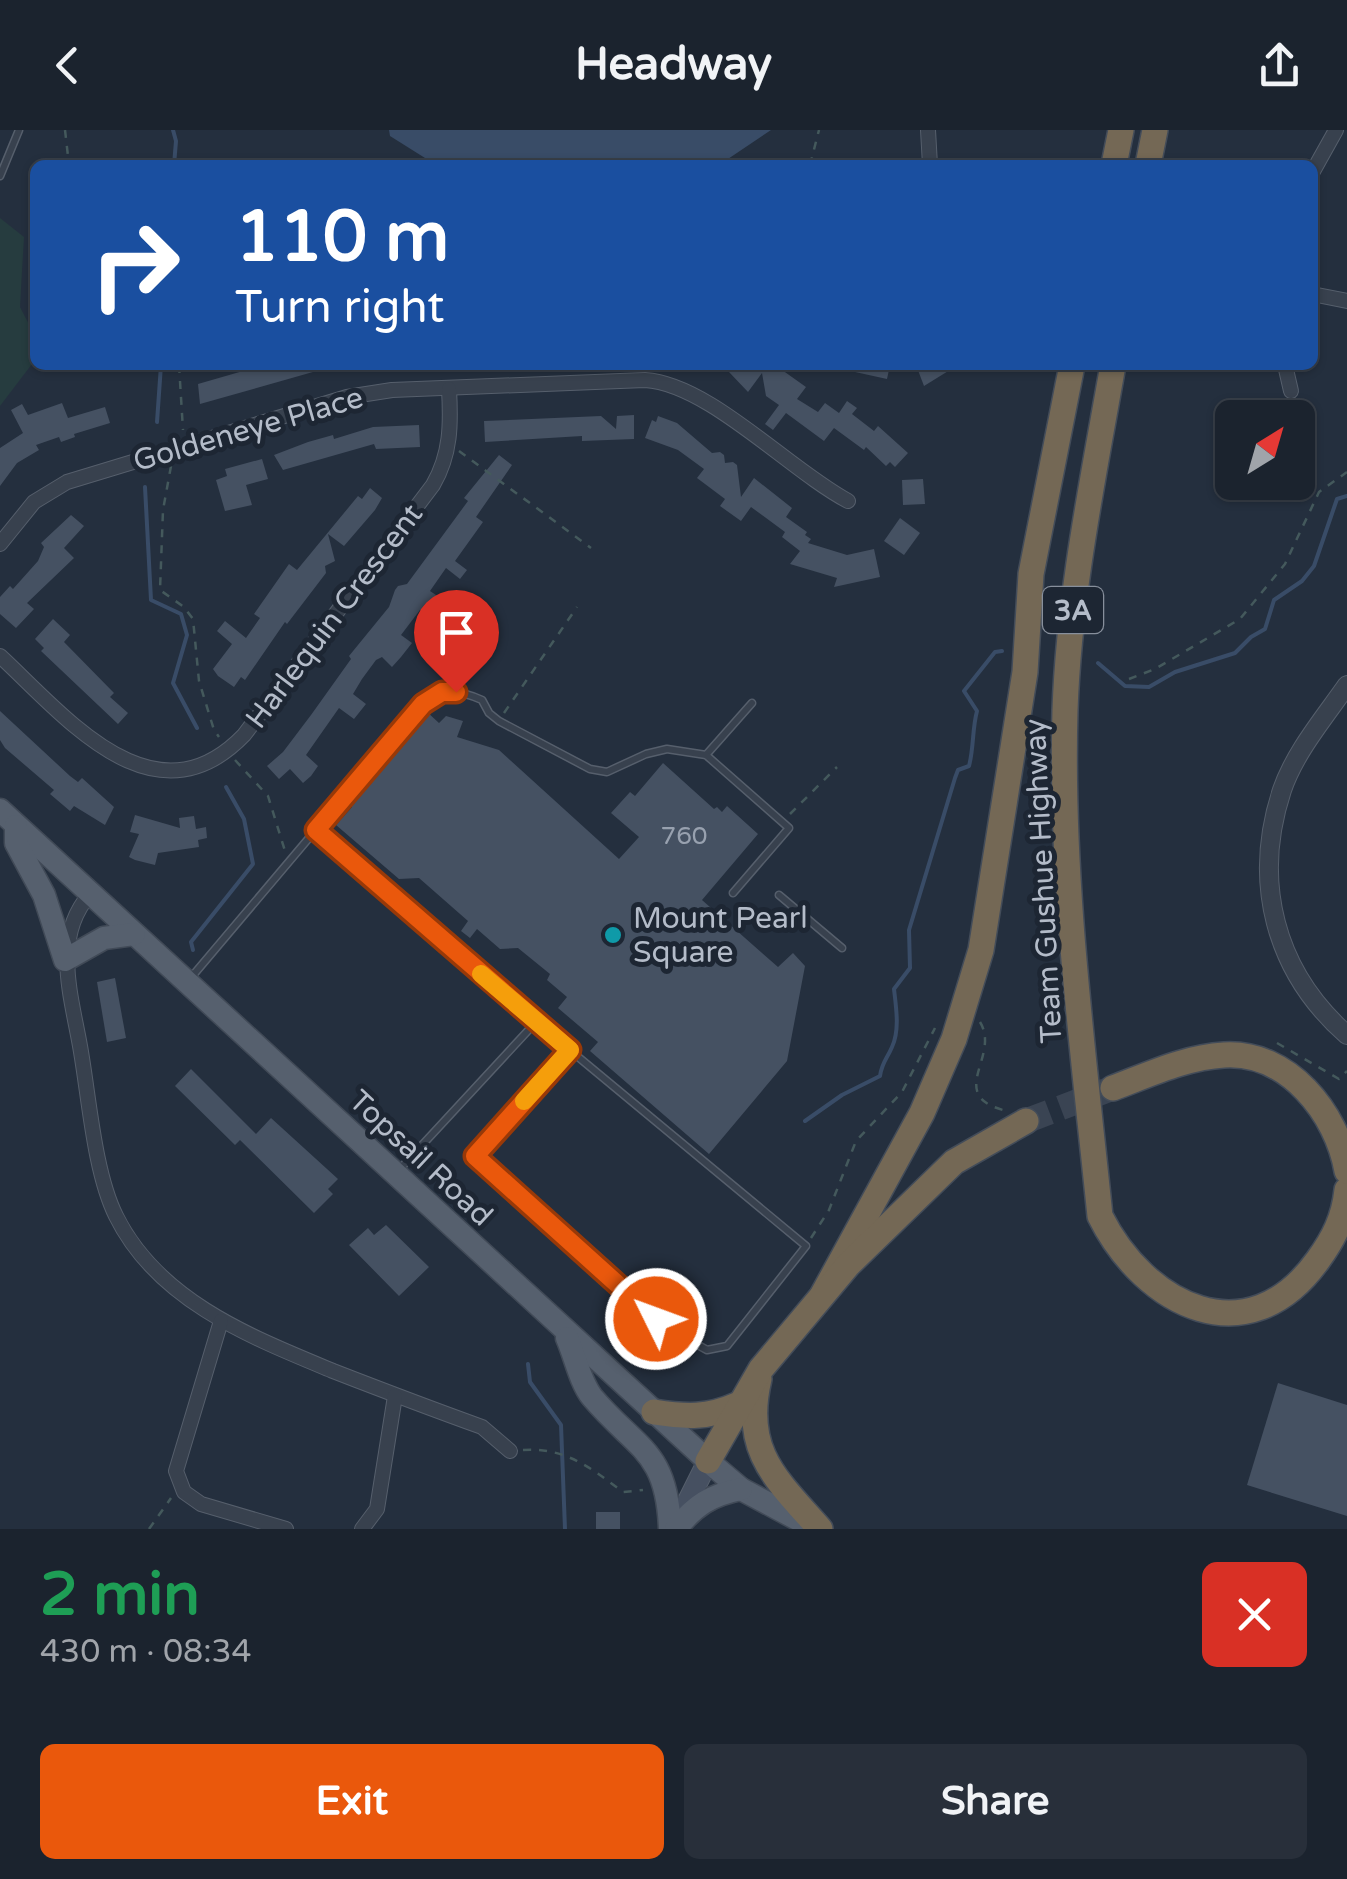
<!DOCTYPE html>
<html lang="en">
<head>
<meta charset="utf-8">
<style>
  :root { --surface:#1b232e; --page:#282f3a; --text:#f1f3f6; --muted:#a0a4aa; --line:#39404a; --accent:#ea580c }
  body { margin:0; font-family:"Varela Round",sans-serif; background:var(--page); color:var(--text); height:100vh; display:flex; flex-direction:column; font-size:38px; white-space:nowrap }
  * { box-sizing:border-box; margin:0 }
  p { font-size:32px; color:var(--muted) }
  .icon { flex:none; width:55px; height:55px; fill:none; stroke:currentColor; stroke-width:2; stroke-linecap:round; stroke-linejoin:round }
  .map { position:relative; height:1399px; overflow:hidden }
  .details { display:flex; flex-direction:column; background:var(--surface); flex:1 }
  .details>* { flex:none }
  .top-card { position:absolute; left:30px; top:30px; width:1288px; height:210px; border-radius:15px; box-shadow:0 2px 8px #0004,0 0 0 2px var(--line); background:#1a4fa0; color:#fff; overflow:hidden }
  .needle { width:65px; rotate:37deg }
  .tools { position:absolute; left:1215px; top:270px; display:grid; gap:20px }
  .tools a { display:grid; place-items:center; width:100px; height:100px; border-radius:15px; background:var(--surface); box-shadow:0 2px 8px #0004,0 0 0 2px var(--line); font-size:50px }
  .pin { position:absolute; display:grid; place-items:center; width:85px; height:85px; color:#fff; margin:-102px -42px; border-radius:50% 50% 50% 0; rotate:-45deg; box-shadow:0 0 10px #0007 }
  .pin .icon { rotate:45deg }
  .me { position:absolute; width:110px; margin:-55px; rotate:312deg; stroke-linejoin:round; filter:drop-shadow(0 0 8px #0008) }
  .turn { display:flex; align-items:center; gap:35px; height:210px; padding:0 40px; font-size:45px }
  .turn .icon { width:130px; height:130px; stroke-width:2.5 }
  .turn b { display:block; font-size:70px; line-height:85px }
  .round { display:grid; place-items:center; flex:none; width:105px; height:105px; border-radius:15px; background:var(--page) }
  .headline { display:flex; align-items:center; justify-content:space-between; height:170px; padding:0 40px }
  h1 { font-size:60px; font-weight:800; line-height:75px; color:#1e9e55 }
  .primary-button { display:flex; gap:20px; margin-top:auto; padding:20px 40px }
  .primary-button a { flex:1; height:115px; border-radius:15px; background:var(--accent); color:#fff; font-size:40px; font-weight:800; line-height:115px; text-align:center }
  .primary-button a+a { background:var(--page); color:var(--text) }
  header { display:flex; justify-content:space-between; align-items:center; height:130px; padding:0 40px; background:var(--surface); font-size:45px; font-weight:800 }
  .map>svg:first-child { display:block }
  .green { fill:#263c3f }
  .water { fill:#394c67 }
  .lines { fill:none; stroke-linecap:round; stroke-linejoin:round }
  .stream { stroke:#394c67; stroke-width:4 }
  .building { fill:#455162 }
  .motorway-tunnel { stroke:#3a4453; stroke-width:25; stroke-dasharray:25 12; stroke-linecap:butt }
  .service-casing { stroke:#565f6c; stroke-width:9 }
  .minor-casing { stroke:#565f6c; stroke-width:16 }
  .tertiary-casing { stroke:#565f6c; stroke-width:20 }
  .secondary-casing { stroke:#565f6c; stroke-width:22 }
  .primary-casing { stroke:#414a57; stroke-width:25 }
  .motorway-casing { stroke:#434c59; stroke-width:28 }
  .path { stroke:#44595c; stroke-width:2.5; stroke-dasharray:8 8; stroke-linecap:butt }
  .service { stroke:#38414e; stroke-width:6 }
  .minor { stroke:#38414e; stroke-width:14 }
  .tertiary { stroke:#38414e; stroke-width:18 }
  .secondary { stroke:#465061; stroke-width:20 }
  .primary { stroke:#56606e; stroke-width:22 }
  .motorway { stroke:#746855; stroke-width:25 }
  .route-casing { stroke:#983908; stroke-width:25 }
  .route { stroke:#ea580c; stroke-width:18 }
  .slow { stroke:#f59e0b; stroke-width:18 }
  .culture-dot { fill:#0f9aa8; stroke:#1d2633; stroke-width:4 }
  .labels { text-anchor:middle; stroke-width:10; stroke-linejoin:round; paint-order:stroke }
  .number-label { font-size:25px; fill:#98a1af }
  .shield { fill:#1d2633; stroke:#878f9c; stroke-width:2.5 }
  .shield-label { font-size:28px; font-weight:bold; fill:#b4bcc9 }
  .street-label { font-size:30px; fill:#b4bcc9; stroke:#1d2633 }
  .poi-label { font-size:30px; fill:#b4bcc9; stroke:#1d2633; text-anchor:start }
</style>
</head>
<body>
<header><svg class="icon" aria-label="back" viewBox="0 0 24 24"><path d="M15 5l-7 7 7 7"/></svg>Headway<svg class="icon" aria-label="share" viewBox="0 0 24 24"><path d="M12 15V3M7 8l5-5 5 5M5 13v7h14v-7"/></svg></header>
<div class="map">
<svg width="1347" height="1399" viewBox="0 0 1347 1399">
  <rect width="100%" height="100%" fill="#242f3e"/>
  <polygon class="green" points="0,88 24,107 20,177 35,206 35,230 0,276"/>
  <polygon class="water" points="389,0 771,0 719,35 419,35 425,28 390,6"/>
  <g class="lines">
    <g class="stream">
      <polyline points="173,0 176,11 174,35"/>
      <polyline points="157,292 161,235"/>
      <polyline points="145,357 151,470 181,484 187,505 173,553 197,598"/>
      <polyline points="1098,533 1125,556 1149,557 1175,542 1235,523 1251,507 1265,499 1274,470 1302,451 1314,436 1337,369 1347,366"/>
      <polyline points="193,820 191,812 253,734 244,689 226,657"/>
      <path d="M805 991 842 965 880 946C882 932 887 929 892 917 900 900 896 877 894 859L910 838 909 800 955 648 958 640 969 636C974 617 972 600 977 581L964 561 995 522 1002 521"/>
      <polyline points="528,1234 530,1252 561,1295 565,1399"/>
    </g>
  </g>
  <g class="building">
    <polygon points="264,235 327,235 327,238 200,274 198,254"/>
    <polygon points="734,235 775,235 806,257 797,269 818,282 825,273 839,283 847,271 857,278 852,284 874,301 878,296 908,323 895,337 890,332 886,336 866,317 864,320 834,298 824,311 786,283 773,300 765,294 779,275 766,266 762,243 748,262 729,242"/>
    <polygon points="846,235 890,235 887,249 846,240"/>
    <polygon points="916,235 958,235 924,256"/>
    <polygon points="62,273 68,288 105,277 110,293 74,304 75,307 61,312 59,307 36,315 39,320 17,333 0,356 0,318 23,303 11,280 22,274 28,285"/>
    <polygon points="634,285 634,309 582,311 582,306 485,312 484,291 601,286 616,299 617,286"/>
    <polygon points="658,286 677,293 712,323 720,322 724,325 725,333 733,332 737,335 741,367 754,348 792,378 786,387 807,402 805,405 811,409 808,413 847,425 874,419 880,447 834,457 837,448 790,434 800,421 782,407 785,402 751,377 741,391 720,376 725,369 697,348 704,339 678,320 645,308 652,290 656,292"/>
    <polygon points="419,295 420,317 376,319 374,314 283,340 274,325 308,312 333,305 334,309 373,297"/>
    <polygon points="499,325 512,335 476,387 483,392 455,431 467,440 460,449 446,438 430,461 445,471 440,479 433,489 420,480 401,505 412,513 401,527 392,537 382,527 376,530 362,549 353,564 366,574 354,589 339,578 306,625 318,636 311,646 303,653 290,639 279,649 267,636 283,622 311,585 351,529 349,526 389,477 395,460 398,456 407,454 468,371 464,368"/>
    <polygon points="262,329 268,349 246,355 252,375 225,381 216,350 227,346 225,339"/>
    <polygon points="923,349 925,374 903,375 902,350"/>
    <polygon points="370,358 382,368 375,380 344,416 328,404 335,431 325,436 326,443 287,494 285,492 245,550 241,547 234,557 218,546 213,539 232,514 217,501 225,491 246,508 260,488 254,484 289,434 297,440 358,366 362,369"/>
    <polygon points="71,385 84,396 64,418 74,428 27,473 34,479 16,498 0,484 0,467 10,456 13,459 38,431 44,417 41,413"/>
    <polygon points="900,388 920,403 904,425 884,411"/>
    <polygon points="53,489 70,505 64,512 114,563 110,567 128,583 118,594 41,521 44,518 35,509"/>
    <polygon points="0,581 70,646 78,652 82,648 114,677 105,695 74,676 70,681 50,664 54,660 5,618 0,610"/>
    <polygon points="426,581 439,593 446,586 463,591 457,607 499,620 619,729 639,707 611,683 630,662 635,666 663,633 714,679 717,677 722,682 727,676 758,704 702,770 778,837 793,823 805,836 787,931 709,1024 590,921 598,912 558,878 567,867 547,850 550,844 518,818 500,819 477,799 470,808 461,801 468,791 419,748 399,749 336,695 352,677 348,673"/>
    <polygon points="135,685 180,698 179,688 194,686 196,699 206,697 207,708 198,710 199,717 158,723 155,735 135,730 129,727 139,704 130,702"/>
    <polygon points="115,848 126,908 107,912 97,852"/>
    <polygon points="191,939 256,1004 271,988 338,1049 328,1059 333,1064 314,1083 240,1010 235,1015 175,956"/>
    <polygon points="386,1095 429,1137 399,1166 349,1115 368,1098 374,1105"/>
    <polygon points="1278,1253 1347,1275 1347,1386 1247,1355"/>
    <rect x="596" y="1382" width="24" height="17"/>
  </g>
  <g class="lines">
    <polyline class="motorway-tunnel" points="1026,991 1113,958"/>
    <g class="service-casing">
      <g id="service">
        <polyline points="0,46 19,0"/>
        <polyline points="706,625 752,573"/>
        <polyline points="316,700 536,892 806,1116 727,1216 707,1220 665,1197 475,1026 570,920"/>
        <polyline points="779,765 842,818"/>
        <path d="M189 850 418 579C438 558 457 559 482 570L489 583 499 591 590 639 607 642 646 624 667 619 706 625 789 698 733 763"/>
        <polyline points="399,1040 536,892"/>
      </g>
    </g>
    <g class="minor-casing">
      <g id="minor">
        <polyline points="928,0 930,35"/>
        <polyline points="1312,43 1336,0"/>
        <polyline points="1312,164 1347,171"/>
        <polyline points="1285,235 1291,261"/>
        <path d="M0 414 34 372 67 352 347 267 392 260 645 250C709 254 788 339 848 371"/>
        <path d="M0 526C65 586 154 698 244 605L433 355C451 324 451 294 449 259"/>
        <path d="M90 764C52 807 71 865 80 916 89 966 94 1042 116 1086 158 1171 251 1207 333 1241 382 1260 432 1279 482 1297L510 1321"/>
        <polyline points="221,1191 176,1341 184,1362 201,1374 286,1399"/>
        <polyline points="362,1399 377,1379 395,1266"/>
      </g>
    </g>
    <g class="tertiary-casing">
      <path id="tertiary" d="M1347 555C1324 588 1295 622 1282 660 1252 751 1274 841 1347 905"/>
    </g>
    <g class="secondary-casing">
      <polyline id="secondary" points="677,1393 708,1331"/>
    </g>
    <g class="primary-casing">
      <g id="primary">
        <polyline points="0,680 708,1331 741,1359 816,1399"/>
        <polyline points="16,696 16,713 44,765 65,830 104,808 134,804"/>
        <path d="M567 1208C575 1226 580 1252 592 1267 637 1320 667 1320 670 1399"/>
        <path d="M676 1399C695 1375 711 1365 741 1359"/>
      </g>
    </g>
    <g class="motorway-casing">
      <g id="motorway">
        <polyline points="1114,35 1121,0"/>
        <polyline points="1148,35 1155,0"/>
        <path d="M1113 235C1093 349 1069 464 1065 580 1060 749 1083 919 1100 1086 1145 1176 1248 1228 1318 1130 1334 1108 1344 1088 1347 1060"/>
        <path d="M1113 958C1148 945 1186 927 1224 925 1288 921 1337 983 1347 1041"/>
        <polyline points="823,1164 922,983 954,909 981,820 1025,542 1031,444 1072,235"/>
        <path d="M759 1249C742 1321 776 1349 820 1399"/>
        <path d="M654 1282C686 1287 708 1288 737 1275"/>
        <polyline points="708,1331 761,1239 848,1135 954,1032 1026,991"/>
      </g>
    </g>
    <g class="path">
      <polyline points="65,0 69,35"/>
      <polyline points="810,35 819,0"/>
      <polyline points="179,235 183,300"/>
      <polyline points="459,321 591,418"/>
      <polyline points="171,336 163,380 160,460 184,477 193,489 199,551 214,600 219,607"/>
      <polyline points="1129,549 1155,539 1240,489 1285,434 1319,362 1347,342"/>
      <polyline points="504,583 577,477"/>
      <polyline points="235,630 268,666 285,721"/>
      <polyline points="790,684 837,637"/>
      <path d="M980 892C1001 926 946 964 1003 980"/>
      <polyline points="1277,913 1339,949 1347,941"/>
      <polyline points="811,1108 829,1080 856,1011 902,962 935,898"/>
      <path d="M523 1320C565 1317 591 1338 623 1362L643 1360"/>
      <polyline points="149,1399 171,1368"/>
    </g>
    <use href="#service" class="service"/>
    <use href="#minor" class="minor"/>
    <use href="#tertiary" class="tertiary"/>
    <use href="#secondary" class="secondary"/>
    <use href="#primary" class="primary"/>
    <use href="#motorway" class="motorway"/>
  </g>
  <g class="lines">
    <g class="route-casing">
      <polyline id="route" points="456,562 442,562 423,574 316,700 570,920 475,1026 656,1189"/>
    </g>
    <use href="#route" class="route"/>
    <polyline class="slow" points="481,844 570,920 524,971"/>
  </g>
  <circle class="culture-dot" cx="613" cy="805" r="10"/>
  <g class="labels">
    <g class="number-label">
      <text x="684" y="714">760</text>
    </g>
    <rect class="shield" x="1043" y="457" width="60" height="46" rx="8"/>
    <g class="shield-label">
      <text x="1073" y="490">3A</text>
    </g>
    <g class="street-label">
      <text transform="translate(248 299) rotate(-16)" y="10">Goldeneye Place</text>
      <text transform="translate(334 486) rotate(-53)" y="10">Harlequin Crescent</text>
      <text transform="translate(1043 751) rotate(-93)" y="10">Team Gushue Highway</text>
      <text transform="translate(421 1028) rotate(43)" y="10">Topsail Road</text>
    </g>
    <g class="poi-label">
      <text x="633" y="798">Mount Pearl<tspan x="633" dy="34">Square</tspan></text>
    </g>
  </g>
</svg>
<div class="tools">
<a><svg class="needle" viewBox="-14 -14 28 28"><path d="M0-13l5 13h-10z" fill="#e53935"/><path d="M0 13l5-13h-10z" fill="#a0a4aa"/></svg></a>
</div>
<div class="pin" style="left:456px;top:562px;background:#d93025"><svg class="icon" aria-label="arrive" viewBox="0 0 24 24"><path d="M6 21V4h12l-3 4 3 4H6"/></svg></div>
<svg class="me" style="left:656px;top:1189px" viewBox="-20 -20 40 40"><circle r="17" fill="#ea580c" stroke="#fff" stroke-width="3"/><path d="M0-11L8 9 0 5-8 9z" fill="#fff"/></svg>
<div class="top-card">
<div class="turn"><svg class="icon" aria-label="right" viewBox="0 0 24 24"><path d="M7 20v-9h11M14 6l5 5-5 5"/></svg><div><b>110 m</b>Turn right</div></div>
</div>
</div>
<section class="details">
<div class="headline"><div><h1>2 min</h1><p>430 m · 08:34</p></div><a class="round" style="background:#d93025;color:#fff"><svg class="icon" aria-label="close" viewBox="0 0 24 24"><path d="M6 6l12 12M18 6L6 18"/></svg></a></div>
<div class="primary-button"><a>Exit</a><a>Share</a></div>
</section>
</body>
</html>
